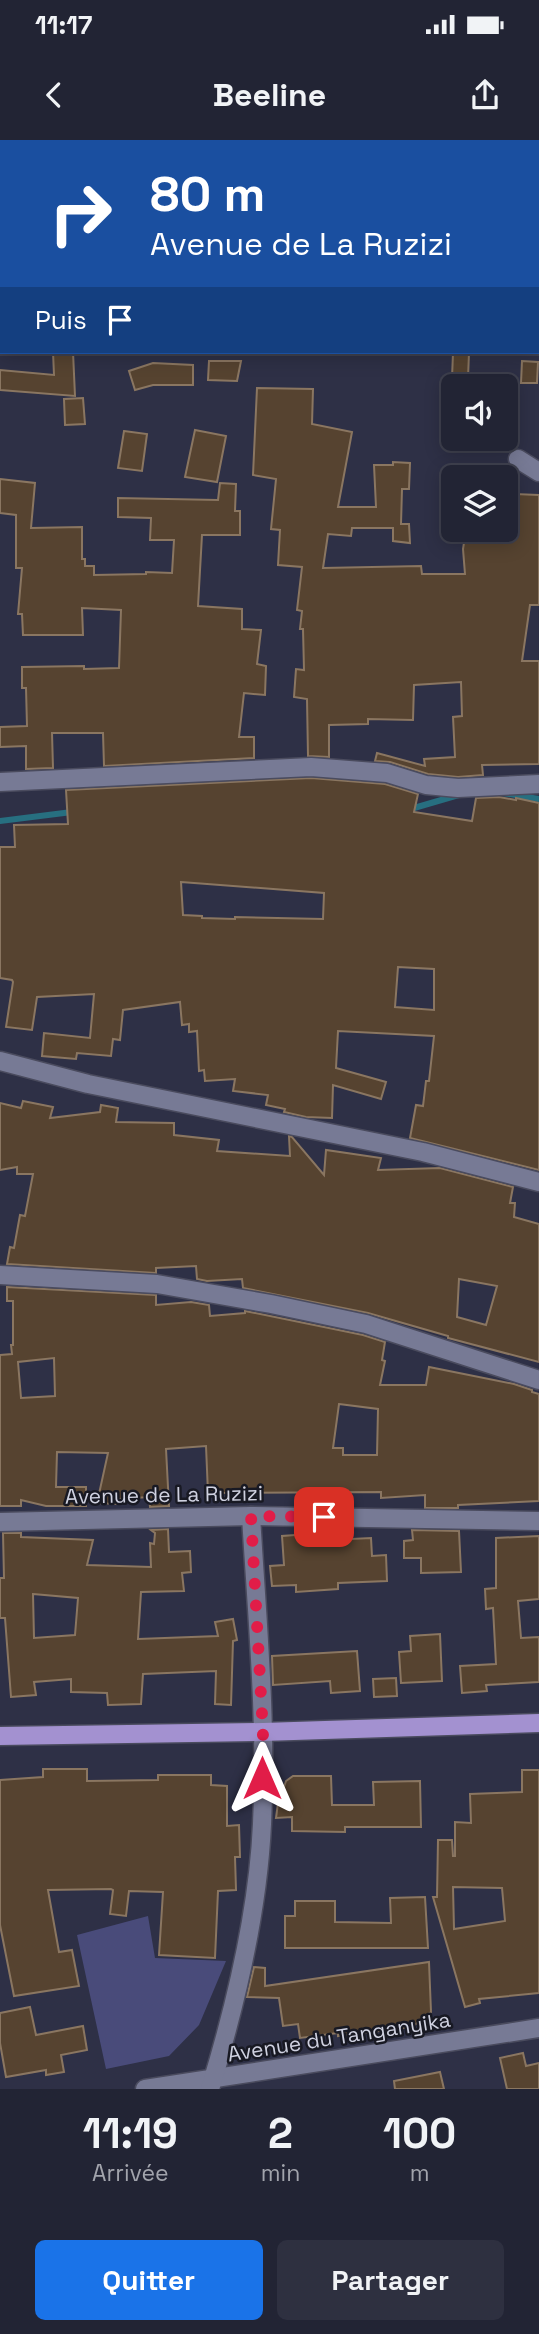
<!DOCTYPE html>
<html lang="fr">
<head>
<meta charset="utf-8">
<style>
  :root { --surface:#222434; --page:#2e3040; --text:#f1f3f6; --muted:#a2a4ac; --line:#3f414f; --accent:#1a73e8 }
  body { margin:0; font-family:"Space Grotesk",sans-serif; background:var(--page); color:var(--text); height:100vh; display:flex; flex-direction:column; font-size:26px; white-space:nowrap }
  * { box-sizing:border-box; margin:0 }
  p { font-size:23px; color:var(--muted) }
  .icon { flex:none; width:38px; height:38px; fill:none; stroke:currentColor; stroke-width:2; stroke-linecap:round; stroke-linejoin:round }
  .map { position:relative; height:1949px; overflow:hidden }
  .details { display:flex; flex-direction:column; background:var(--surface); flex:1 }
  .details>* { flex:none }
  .guide { position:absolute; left:0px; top:0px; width:539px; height:214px; box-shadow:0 4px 18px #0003,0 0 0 2px var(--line); background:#1a4fa0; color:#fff; overflow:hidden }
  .controls { position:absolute; left:441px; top:234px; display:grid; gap:14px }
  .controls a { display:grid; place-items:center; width:77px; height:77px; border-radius:10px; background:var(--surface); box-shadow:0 4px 18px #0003,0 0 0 2px var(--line); font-size:35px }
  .pin { position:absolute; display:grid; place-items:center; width:60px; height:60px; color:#fff; margin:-30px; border-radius:14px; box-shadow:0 4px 10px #0006 }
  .me { position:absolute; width:77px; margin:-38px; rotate:0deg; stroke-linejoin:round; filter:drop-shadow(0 0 5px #0008) }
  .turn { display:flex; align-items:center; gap:24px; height:147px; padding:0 35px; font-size:32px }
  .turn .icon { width:91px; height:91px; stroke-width:2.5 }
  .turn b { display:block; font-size:49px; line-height:60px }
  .then { display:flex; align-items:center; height:66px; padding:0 35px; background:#0003; gap:14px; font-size:26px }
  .eta { display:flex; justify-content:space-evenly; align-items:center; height:119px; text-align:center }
  .eta b { font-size:42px; font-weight:600; line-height:49px }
  .primary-button { display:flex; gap:14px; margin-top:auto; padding:14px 35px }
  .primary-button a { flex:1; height:80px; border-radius:10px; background:var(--accent); color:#fff; font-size:28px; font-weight:600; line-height:80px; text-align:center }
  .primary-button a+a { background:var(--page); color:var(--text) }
  .status { display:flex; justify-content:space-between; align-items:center; height:49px; padding:0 35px; background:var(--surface); direction:ltr }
  .status svg { height:19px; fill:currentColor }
  header { display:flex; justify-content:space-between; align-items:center; height:91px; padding:0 35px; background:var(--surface); font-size:32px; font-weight:600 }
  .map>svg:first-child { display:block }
  .green { fill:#494b7a }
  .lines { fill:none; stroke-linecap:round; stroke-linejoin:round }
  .stream { stroke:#276f80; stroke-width:6 }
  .building { fill:#564330; stroke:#8a7661; stroke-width:2; fill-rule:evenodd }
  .street-casing { stroke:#4a4b5e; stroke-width:21 }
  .primary-casing { stroke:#4a4b5e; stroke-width:21 }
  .street { stroke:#777a95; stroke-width:18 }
  .primary { stroke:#a391d0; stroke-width:18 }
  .route { stroke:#e11d48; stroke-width:12; stroke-dasharray:0 21.6 }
  .labels { text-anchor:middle; stroke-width:5; stroke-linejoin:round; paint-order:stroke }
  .street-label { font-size:21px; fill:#cfd1e0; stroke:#181923 }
</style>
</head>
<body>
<div class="status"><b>11:17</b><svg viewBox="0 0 49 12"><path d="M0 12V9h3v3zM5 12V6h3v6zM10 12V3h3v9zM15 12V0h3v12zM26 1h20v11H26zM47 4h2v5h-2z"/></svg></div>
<header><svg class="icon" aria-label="back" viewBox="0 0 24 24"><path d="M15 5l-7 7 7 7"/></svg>Beeline<svg class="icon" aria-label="share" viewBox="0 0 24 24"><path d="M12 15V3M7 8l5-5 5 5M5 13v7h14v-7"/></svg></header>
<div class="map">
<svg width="539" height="1949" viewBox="0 0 539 1949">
  <rect width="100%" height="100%" fill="#2e3046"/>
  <g class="green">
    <polygon points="0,0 539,0 539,77 537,77 537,2 2,2 2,131 0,132"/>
    <polygon points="148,1776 155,1818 226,1821 199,1885 169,1916 106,1929 77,1795"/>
  </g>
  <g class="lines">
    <g class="stream">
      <polyline points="503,653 539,659"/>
      <polyline points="408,667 414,668 462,654"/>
      <polyline points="0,681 72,672"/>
    </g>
  </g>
  <g class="building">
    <polygon points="53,212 73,212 75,256 0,250 0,230 54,235"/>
    <polygon points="453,213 469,213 468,238 452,238"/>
    <polygon points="209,221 241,221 237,241 208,240"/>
    <polygon points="522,221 538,222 537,243 521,243"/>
    <polygon points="153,223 193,225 193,245 153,245 135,250 129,231"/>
    <polygon points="257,248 313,249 312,284 352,292 338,367 376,367 374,325 393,325 393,322 410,323 409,349 402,349 401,384 409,384 410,403 393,401 393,388 352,388 351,396 328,394 323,428 421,426 422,434 465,434 463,409 466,390 506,390 506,378 514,378 515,354 539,355 539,465 530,465 522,521 539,521 539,624 482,625 483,635 458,637 428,634 390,622 375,621 377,613 425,626 424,619 455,617 453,577 462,576 461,542 414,545 413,580 368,579 368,584 329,585 329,617 308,616 307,559 294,557 296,529 304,530 303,489 300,489 302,471 297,470 302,427 278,425 280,390 271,389 276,339 253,335"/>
    <polygon points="83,258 85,284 65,285 64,259"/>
    <polygon points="195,290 226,296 217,342 185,337"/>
    <polygon points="124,291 147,294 142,331 118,328"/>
    <polygon points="0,339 35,343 31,388 82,387 82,419 85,419 85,426 94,426 94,435 146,434 146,432 172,433 174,400 150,400 151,378 118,377 118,358 218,360 220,343 236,344 235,371 240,371 240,395 202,395 198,466 242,469 242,489 261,490 257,524 266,526 265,555 244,553 239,597 254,597 254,618 104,626 103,593 52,593 53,628 26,629 26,606 0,607 0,587 27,586 26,548 22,548 22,527 84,526 84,529 119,528 121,470 82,468 83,495 23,495 22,474 18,474 22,428 16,428 16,375 0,373"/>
    <path d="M311 638 385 644 418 654 414 672 472 681 476 658 499 657 516 660V658L539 663V1030L410 998 416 965 423 966 426 941H429L434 896 338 891 336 928 386 942 381 959 333 945 332 978 306 977 284 972 285 969 266 965 268 955 233 951 235 939 205 941 204 930 199 931 197 891 189 892V884L182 885 180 862 123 870 120 900 113 899 111 916 77 913 76 919 42 916 44 893 90 898 94 854 37 857 32 890 6 887 13 842 12 840 0 838V707H15L14 685 68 684 66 650ZM181 742 324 753 323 779 235 777V779L202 778V776L183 775ZM398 827 434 829V870L395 867Z"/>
    <path d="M23 961 53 967 50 978 100 972 101 965 118 968 116 982 174 983V995L219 1000 217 1011 290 1016 289 996 292 997 324 1035 326 1010 381 1018 378 1030 440 1028 513 1047 510 1063H515L514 1077 539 1084V1222L448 1198V1196L368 1173 243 1148 242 1139 207 1141 197 1139 196 1126 156 1128V1133L7 1124 10 1107 14 1108 20 1075 25 1076 33 1034H17V1027L0 1030V963L21 968ZM459 1139 497 1146 486 1185 457 1177Z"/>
    <path d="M7 1147 156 1155V1165L191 1162 209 1165 210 1176 245 1173V1171L363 1195 385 1202 382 1220 385 1221 380 1245H426L429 1227 514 1244 532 1250V1252L539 1254V1361L458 1365V1368H425V1355L381 1358V1352L208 1353 206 1306 166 1309 169 1366 150 1367 149 1357 119 1359 118 1364 97 1363 108 1313 57 1312 56 1347H86V1366H46L21 1360V1366H0V1215L12 1214 11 1205H13V1161H7ZM54 1218 55 1256 21 1258 18 1222ZM339 1264 378 1269 377 1315H343V1308H333Z"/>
    <path d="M168 1389 169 1412 190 1411 191 1432 182 1433 184 1451 141 1452 138 1499 218 1496 215 1482 233 1479 237 1500 233 1501 231 1565 215 1564 216 1531 143 1534 141 1564 108 1565 107 1553 71 1552V1539L34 1542 36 1555 11 1557 5 1478H0V1438H4L3 1393H21V1397L93 1400 87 1425 151 1427 150 1403 154 1404 155 1393 151 1390ZM33 1454 78 1458 75 1495 34 1498Z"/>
    <polygon points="412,1390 459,1391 461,1432 421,1433 421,1418 404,1418 404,1401 413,1400"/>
    <polygon points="309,1394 309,1401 371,1398 372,1416 386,1415 387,1441 338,1443 338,1449 296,1452 296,1445 272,1446 270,1426 284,1425 282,1396"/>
    <polygon points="539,1396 539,1459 518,1461 521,1498 539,1497 539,1542 486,1545 487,1551 462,1553 460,1526 496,1524 493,1468 486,1469 485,1449 496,1448 496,1398"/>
    <polygon points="440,1494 442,1541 401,1543 399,1512 411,1511 410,1496"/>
    <polygon points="357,1511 360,1551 331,1553 330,1541 273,1545 272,1516"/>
    <polygon points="396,1538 397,1556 374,1557 373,1539"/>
    <polygon points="43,1629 87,1629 87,1641 158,1640 158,1635 211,1635 211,1645 227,1646 227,1686 239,1685 240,1717 235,1717 236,1750 218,1751 215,1818 159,1815 163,1752 129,1751 126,1776 110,1774 113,1750 111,1749 48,1750 59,1812 72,1810 79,1846 14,1856 0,1785 0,1640 43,1637"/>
    <path d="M522 1630H539V1853L479 1859 480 1863 465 1867 433 1757H437L438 1700H452L453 1716H455V1682L471 1683 470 1654 522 1652ZM453 1747 502 1748 505 1781 454 1789Z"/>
    <polygon points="293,1636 331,1636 332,1665 374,1665 373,1642 420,1641 421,1687 345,1687 345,1692 292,1691 292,1677 276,1678 278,1663 283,1650 286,1641"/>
    <polygon points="425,1757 428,1808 285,1808 285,1776 295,1776 295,1761 335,1761 335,1782 391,1783 390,1758"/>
    <polygon points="429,1822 431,1872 412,1887 338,1896 338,1893 300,1898 298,1884 283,1886 279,1858 247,1857 254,1827 265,1828 265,1846"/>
    <polygon points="30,1867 36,1895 83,1886 87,1910 61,1915 64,1932 46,1935 46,1930 6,1937 0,1903 0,1873"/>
    <polygon points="523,1913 526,1926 539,1923 539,1949 507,1949 500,1918"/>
    <polygon points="440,1932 444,1949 395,1949 394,1941"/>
  </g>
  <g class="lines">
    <g class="street-casing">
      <g id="street">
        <polyline points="153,2 162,0"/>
        <polyline points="0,32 2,32"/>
        <polyline points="518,319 539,332"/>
        <polyline points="0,642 311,627 387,633 426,645 458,648 539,644"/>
        <polyline points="0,921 88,944 423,1012 539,1042"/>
        <polyline points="0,1135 157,1144 271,1164 366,1184 539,1240"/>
        <polyline points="0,1382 251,1376 539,1381"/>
        <polyline points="145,1949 539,1888"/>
        <path d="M210 1949C236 1864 258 1773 262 1684 267 1581 257 1478 251 1376"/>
      </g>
    </g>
    <g class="primary-casing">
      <polyline id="primary" points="0,1596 263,1592 539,1583"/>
    </g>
    <use href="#street" class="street"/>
    <use href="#primary" class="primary"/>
  </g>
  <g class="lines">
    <polyline class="route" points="262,1638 263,1592 251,1376 324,1377"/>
  </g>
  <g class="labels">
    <g class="street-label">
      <text transform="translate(164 1355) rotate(-1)" y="7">Avenue de La Ruzizi</text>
      <text transform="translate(339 1897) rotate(-9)" y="7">Avenue du Tanganyika</text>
    </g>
  </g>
</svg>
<div class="controls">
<a><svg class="icon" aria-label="sound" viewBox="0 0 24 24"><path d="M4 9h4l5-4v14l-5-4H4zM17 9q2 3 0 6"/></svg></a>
<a><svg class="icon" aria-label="layers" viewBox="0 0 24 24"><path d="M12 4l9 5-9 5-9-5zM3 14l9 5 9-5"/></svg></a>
</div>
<div class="pin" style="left:324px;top:1377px;background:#d93025"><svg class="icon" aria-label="arrive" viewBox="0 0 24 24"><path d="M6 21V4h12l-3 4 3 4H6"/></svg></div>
<svg class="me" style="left:262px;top:1638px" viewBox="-20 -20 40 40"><path d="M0-17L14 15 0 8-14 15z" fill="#e11d48" stroke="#fff" stroke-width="4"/></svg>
<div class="guide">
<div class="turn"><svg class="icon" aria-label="right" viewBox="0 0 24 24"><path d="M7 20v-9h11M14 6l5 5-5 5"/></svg><div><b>80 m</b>Avenue de La Ruzizi</div></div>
<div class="then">Puis<svg class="icon" aria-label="arrive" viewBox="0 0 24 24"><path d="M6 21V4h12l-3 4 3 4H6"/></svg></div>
</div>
</div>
<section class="details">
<div class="eta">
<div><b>11:19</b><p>Arrivée</p></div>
<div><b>2</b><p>min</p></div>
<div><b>100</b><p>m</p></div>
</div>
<div class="primary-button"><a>Quitter</a><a>Partager</a></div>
</section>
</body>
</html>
